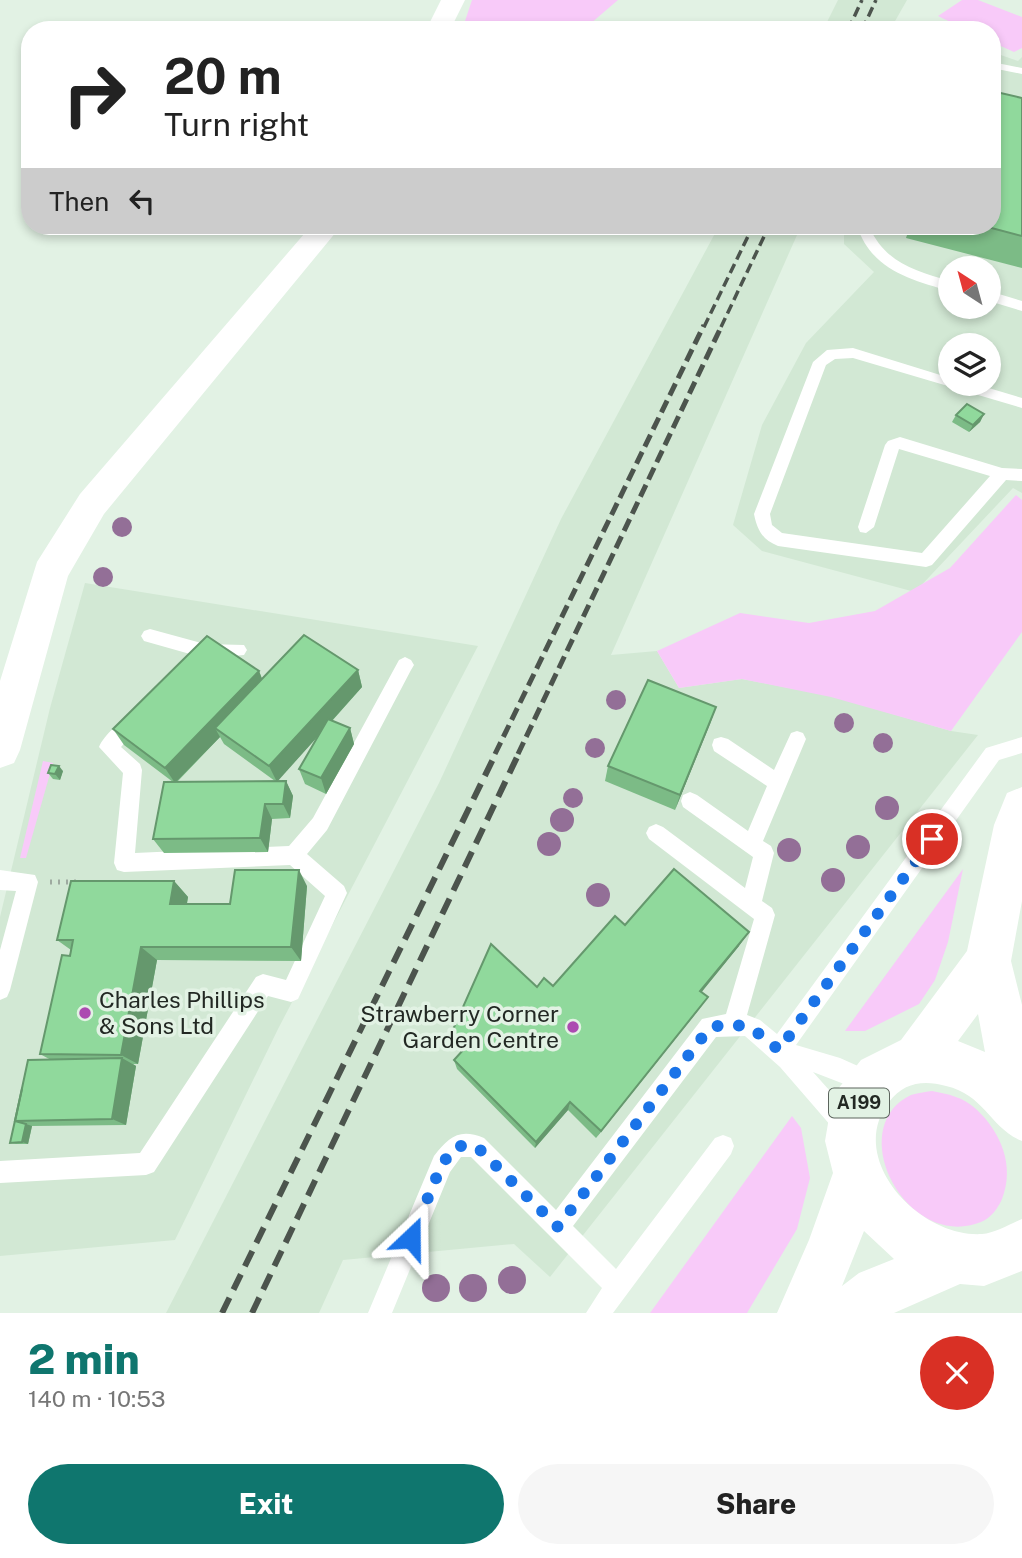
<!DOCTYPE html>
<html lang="en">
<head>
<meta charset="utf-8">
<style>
  :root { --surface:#fff; --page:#f6f6f6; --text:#222; --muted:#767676; --accent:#0f766e }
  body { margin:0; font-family:"Public Sans",sans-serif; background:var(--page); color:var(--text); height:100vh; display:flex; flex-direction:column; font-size:26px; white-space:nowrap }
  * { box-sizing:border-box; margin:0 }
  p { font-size:23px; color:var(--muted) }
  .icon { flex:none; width:38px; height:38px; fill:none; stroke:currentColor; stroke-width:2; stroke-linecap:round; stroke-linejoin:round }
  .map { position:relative; height:1313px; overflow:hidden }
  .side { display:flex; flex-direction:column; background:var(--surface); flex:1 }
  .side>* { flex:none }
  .banner { position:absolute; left:21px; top:21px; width:980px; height:214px; border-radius:28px; box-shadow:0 4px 10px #0003; background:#fff; color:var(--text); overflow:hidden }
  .needle { width:46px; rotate:324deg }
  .buttons { position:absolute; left:938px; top:256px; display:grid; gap:14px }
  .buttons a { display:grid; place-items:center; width:63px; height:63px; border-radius:50%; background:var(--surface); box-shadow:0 4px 10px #0003; font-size:35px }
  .pin { position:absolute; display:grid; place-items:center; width:60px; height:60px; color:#fff; margin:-30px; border:4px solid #fff; border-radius:50%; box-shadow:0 2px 7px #0007 }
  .me { position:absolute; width:77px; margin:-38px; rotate:23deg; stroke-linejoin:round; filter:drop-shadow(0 0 5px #0008) }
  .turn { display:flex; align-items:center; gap:24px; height:147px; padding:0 28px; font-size:32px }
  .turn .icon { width:91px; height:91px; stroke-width:2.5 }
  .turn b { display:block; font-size:49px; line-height:60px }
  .then { display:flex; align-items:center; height:66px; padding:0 28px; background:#0003; gap:14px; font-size:26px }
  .round { display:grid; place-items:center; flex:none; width:74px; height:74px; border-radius:37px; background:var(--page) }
  .summary { display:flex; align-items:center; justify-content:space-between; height:119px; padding:0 28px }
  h1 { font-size:42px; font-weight:800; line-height:52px; color:var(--accent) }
  .cta { display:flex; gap:14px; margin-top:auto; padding:14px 28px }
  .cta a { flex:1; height:80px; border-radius:42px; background:var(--accent); color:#fff; font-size:28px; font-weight:800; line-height:80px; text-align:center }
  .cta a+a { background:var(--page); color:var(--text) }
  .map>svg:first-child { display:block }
  .built { fill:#d2e8d4; fill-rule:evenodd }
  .green { fill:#f8caf9 }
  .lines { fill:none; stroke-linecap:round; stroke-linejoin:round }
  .path { stroke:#9eaaa0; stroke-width:5; stroke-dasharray:2 6; stroke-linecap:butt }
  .service { fill:#fff; fill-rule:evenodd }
  .secondary { fill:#fff; fill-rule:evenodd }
  .primary { fill:#fff; fill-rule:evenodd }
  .rail-far2 { stroke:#4c544d; stroke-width:3.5; stroke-dasharray:10 5; stroke-linecap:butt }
  .rail-far1 { stroke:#4c544d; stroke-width:5; stroke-dasharray:13 6; stroke-linecap:butt }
  .rail { stroke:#4c544d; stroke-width:6; stroke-dasharray:17 9; stroke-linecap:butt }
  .tree { fill:#936f97 }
  .wall { fill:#7cbb86; fill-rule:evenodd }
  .shaded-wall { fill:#65986d }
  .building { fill:#90d99c; stroke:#65986d; stroke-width:2 }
  .route { stroke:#1a73e8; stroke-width:12; stroke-dasharray:0 21.6 }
  .poi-dot { fill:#ac4ab1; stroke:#e2f2e4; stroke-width:2.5 }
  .labels { text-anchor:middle; stroke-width:7; stroke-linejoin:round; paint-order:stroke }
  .shield { fill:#e2f2e4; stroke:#5c655d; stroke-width:2 }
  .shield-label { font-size:18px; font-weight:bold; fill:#222823 }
  .near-poi-label { font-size:23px; fill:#222823; stroke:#e2f2e4; text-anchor:start }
</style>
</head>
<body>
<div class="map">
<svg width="1022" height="1313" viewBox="0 0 1022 1313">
  <rect width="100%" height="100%" fill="#e2f2e4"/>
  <g class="built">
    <polygon points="838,0 907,0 890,30 823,30"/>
    <path d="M992 52 1018 61 1022 57V493L1013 488 915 592 762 551 733 525 762 425 806 343 874 272 844 244V226H992ZM950 268H989V306H950ZM950 345H989V383H950Z"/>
    <polygon points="719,226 801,226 611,655 657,651 679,688 742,679 831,696 951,731 978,735 550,1277 514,1244 343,1260 319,1313 166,1313 439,783 561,519"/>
    <polygon points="85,583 478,646 278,1029 175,1240 0,1256 0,917 50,708"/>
  </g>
  <g class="green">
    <polygon points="472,0 618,0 583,30 462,30"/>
    <polygon points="962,0 978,0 1022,17 1022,48 1014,52 992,42 992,30 967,30 938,16"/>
    <polygon points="1016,495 1022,500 1022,632 951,731 831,697 742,679 679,688 657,651 740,613 809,623 875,611 950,568"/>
    <polygon points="43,761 53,763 26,858 20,858"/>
    <polygon points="963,869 948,942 935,980 919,1004 865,1031 845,1031"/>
    <path d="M932 1091C948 1094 963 1097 976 1109 1001 1132 1015 1166 1002 1199 998 1208 991 1218 981 1222 907 1252 842 1128 911 1095 917 1093 925 1092 932 1091Z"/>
    <polygon points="792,1116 801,1128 810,1178 797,1229 747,1313 650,1313"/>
  </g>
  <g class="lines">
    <polyline class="path" points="50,882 76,882"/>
    <g class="service">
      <polygon points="992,62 1022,68 1022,74 992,68"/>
      <path d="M857 226H869C884 262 915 271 950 281V291C910 280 871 269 857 226Z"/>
      <polygon points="989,291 1022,301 1022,311 989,301"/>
      <path d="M853 348 950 378V383H972L1022 398V408L853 358 835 359 826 365 770 514 772 525 782 533 922 553 990 476 899 449 874 527 866 533 860 532 858 527 885 445 888 441 900 437 1002 468 1022 469V481L1006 480 932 565 926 567 778 546C762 540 757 529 754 514L813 362 827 350Z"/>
      <polygon points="150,629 205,644 244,645 247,650 244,655 209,658 196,668 190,665 187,660 190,654 144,641 141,636 144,631"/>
      <path d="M405 657 411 660 414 665 411 670 327 830 307 854 344 886 347 893 298 999 291 1002 268 996 154 1172 146 1175 0 1183V1161L140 1153 256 977 263 974 286 980 325 896 290 865 124 872 117 870 114 863 123 773 99 747C104 735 122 719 134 714L140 716 143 722 121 747 140 764 142 770 135 853 289 846 313 818 399 660Z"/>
      <path d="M797 731 803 733 806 739 763 841 771 846 774 853 762 901 772 908 775 915 747 1015 760 1020 777 1034 986 748 1022 737V753L999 760 796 1045 840 1058 878 1075 881 1083 878 1091 870 1094 813 1072 854 1118 857 1126 854 1134 846 1137 838 1134 780 1067 745 1036 716 1037 573 1226 616 1269 715 1138 723 1135 731 1138 734 1146 731 1154 613 1313H586L602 1288 471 1157H461L450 1172 392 1313H368L434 1156C449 1137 459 1128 484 1138L556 1210 702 1019 726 1014 754 919 649 839 646 833 649 827 656 824 663 827 745 888 753 857 683 807 681 801 683 795 690 792 697 795 748 831 767 786 714 751 712 745 714 739 721 737 728 739 774 770 791 733Z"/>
      <polygon points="0,870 35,875 38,882 10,990 7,997 0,1000 0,950 16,891 0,890"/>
    </g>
    <g class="secondary">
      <polygon points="441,0 465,0 450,30 426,30"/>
      <polygon points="311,226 341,226 104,514 68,576 20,750 14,763 0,768 0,681 37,562 80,494"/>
    </g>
    <path class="primary" d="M1022 787V901L1011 961 1022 1005V1141C990 1128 985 1095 946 1086 924 1080 904 1082 889 1102 845 1159 920 1238 982 1234 995 1233 1010 1224 1022 1219V1271L984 1286 960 1284 894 1313H777L809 1240 833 1173 825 1141 831 1106 838 1089 861 1060 901 1040 967 951 994 825 1007 793ZM978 1014 985 1052 958 1041ZM864 1231 894 1259 859 1273 842 1286Z"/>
    <g class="rail-far2">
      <polyline points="848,30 862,0"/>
      <polyline points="862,30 876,0"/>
      <polyline points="704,327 753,226"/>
      <polyline points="721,327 769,226"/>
    </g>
    <g class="rail-far1">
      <polyline points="495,754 704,325"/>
      <polyline points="518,754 722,325"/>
    </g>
    <g class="rail">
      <polyline points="222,1313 496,753"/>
      <polyline points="252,1313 519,753"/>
    </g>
  </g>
  <g class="tree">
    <circle cx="122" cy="527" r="10"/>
    <circle cx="103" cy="577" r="10"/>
    <circle cx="616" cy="700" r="10"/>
    <circle cx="844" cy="723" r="10"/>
    <circle cx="883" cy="743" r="10"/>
    <circle cx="595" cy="748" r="10"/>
    <circle cx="573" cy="798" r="10"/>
    <circle cx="887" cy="808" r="12"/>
    <circle cx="562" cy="820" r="12"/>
    <circle cx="549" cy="844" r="12"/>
    <circle cx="858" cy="847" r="12"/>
    <circle cx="789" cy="850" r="12"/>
    <circle cx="833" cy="880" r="12"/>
    <circle cx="598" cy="895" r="12"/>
    <circle cx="512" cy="1280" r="14"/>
    <circle cx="436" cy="1288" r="14"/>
    <circle cx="473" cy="1288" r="14"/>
  </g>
  <g class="wall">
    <polygon points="1022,98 1022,268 906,238 910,226 992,226"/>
    <polygon points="984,414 980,422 969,432 952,422 956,415"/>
    <path d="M358 670 362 687 332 721 350 728 354 744 326 794 305 784 299 769 318 736 277 781H286L293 796 290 818 272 819 268 852 164 853 153 839 173 782 124 745 113 729 259 671 262 679ZM220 737 224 744 275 781 177 782Z"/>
    <polygon points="716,707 675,810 605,781 608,766"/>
    <polygon points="63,771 60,780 53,779 48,773"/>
    <polygon points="174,881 188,897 187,904 230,904 307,886 301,961 157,960 138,1064 133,1064 136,1066 126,1125 32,1126 28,1144 16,1144 10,1143 28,1060 51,1060 40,1054 71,950 57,940"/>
    <polygon points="625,925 739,946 701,992 708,997 699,1009 596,1138 568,1110 535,1148 457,1069 454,1060 461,1052 454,1045 451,1034 537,987 553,986"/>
  </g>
  <g class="shaded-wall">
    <polygon points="984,414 980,422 969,432 973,425"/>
    <polygon points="358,670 362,687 277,782 269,766"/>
    <polygon points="259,671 266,689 215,728 220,737 175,783 165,768"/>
    <polygon points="716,707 710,724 675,810 680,795"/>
    <polygon points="350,728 354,744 326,794 321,778"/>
    <polygon points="59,766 63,771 60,780 55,774"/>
    <polygon points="286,781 293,796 290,818 283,804"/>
    <polygon points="265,804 272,819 268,852 260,838"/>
    <polygon points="299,870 307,886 301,961 291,947"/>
    <polygon points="174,881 188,897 184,919 170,904"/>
    <polygon points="749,932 739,946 692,1004 700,991"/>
    <polygon points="141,947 157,960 138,1064 121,1055"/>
    <polygon points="708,997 699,1009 596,1138 601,1131"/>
    <polygon points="122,1058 136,1066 126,1125 112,1119"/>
    <polygon points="570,1102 568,1110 535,1148 536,1142"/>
    <polygon points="26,1124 32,1126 28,1144 22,1142"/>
  </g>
  <g class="building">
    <polygon points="992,91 1022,98 1022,236 984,226 992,226"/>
    <polygon points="967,404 984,414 973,425 956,415"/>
    <polygon points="304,635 358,670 269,766 215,728"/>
    <polygon points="207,636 259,671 165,768 113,729"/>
    <polygon points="648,680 716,707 680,795 608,766"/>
    <polygon points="328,719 350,728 321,778 299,769"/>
    <polygon points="51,765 59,766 55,774 48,773"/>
    <polygon points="286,781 283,804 265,804 260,838 153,839 164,782"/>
    <polygon points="674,869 749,932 700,991 708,997 601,1131 570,1102 536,1142 454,1060 465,1048 451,1034 491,944 537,987 544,978 553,986 615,916 625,925"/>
    <polygon points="235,870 299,870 291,947 141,947 121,1055 40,1054 62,955 70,956 73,940 57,940 71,881 174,881 170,904 230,904"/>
    <polygon points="122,1058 112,1119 15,1121 28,1060"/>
    <polygon points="22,1089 15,1121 26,1124 22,1142 10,1143"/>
  </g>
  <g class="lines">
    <path class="route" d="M411 1238 442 1164 456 1146H476L558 1227 710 1027C747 1022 750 1026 779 1050L932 839"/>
  </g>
  <g class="poi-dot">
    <circle cx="85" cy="1013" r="7"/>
    <circle cx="573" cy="1027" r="7"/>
  </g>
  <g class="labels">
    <rect class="shield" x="829" y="1088.5" width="60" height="29" rx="5"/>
    <g class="shield-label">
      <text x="859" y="1109">A199</text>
    </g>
    <g class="near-poi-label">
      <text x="99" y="1008">Charles Phillips<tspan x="99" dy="26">&amp; Sons Ltd</tspan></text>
      <text x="559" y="1022" text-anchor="end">Strawberry Corner<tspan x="559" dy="26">Garden Centre</tspan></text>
    </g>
  </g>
</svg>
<div class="buttons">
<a><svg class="needle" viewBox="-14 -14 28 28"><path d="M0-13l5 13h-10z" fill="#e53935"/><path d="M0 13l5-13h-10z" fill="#767676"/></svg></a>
<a><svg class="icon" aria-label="layers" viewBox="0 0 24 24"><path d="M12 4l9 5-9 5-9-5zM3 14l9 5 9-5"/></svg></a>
</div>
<div class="pin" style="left:932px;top:839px;background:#d93025"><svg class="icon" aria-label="arrive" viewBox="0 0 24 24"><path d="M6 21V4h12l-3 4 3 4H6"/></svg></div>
<svg class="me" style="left:411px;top:1238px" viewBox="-20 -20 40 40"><path d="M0-17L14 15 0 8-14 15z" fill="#1a73e8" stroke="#fff" stroke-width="4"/></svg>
<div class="banner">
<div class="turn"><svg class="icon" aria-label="right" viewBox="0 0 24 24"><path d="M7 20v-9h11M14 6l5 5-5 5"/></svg><div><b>20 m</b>Turn right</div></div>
<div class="then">Then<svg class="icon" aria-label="left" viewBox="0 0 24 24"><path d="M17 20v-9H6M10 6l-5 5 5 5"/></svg></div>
</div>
</div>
<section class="side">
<div class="summary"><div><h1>2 min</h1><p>140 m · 10:53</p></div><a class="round" style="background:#d93025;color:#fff"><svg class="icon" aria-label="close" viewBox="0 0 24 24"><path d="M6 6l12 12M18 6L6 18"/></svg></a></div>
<div class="cta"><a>Exit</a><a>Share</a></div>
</section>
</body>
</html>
